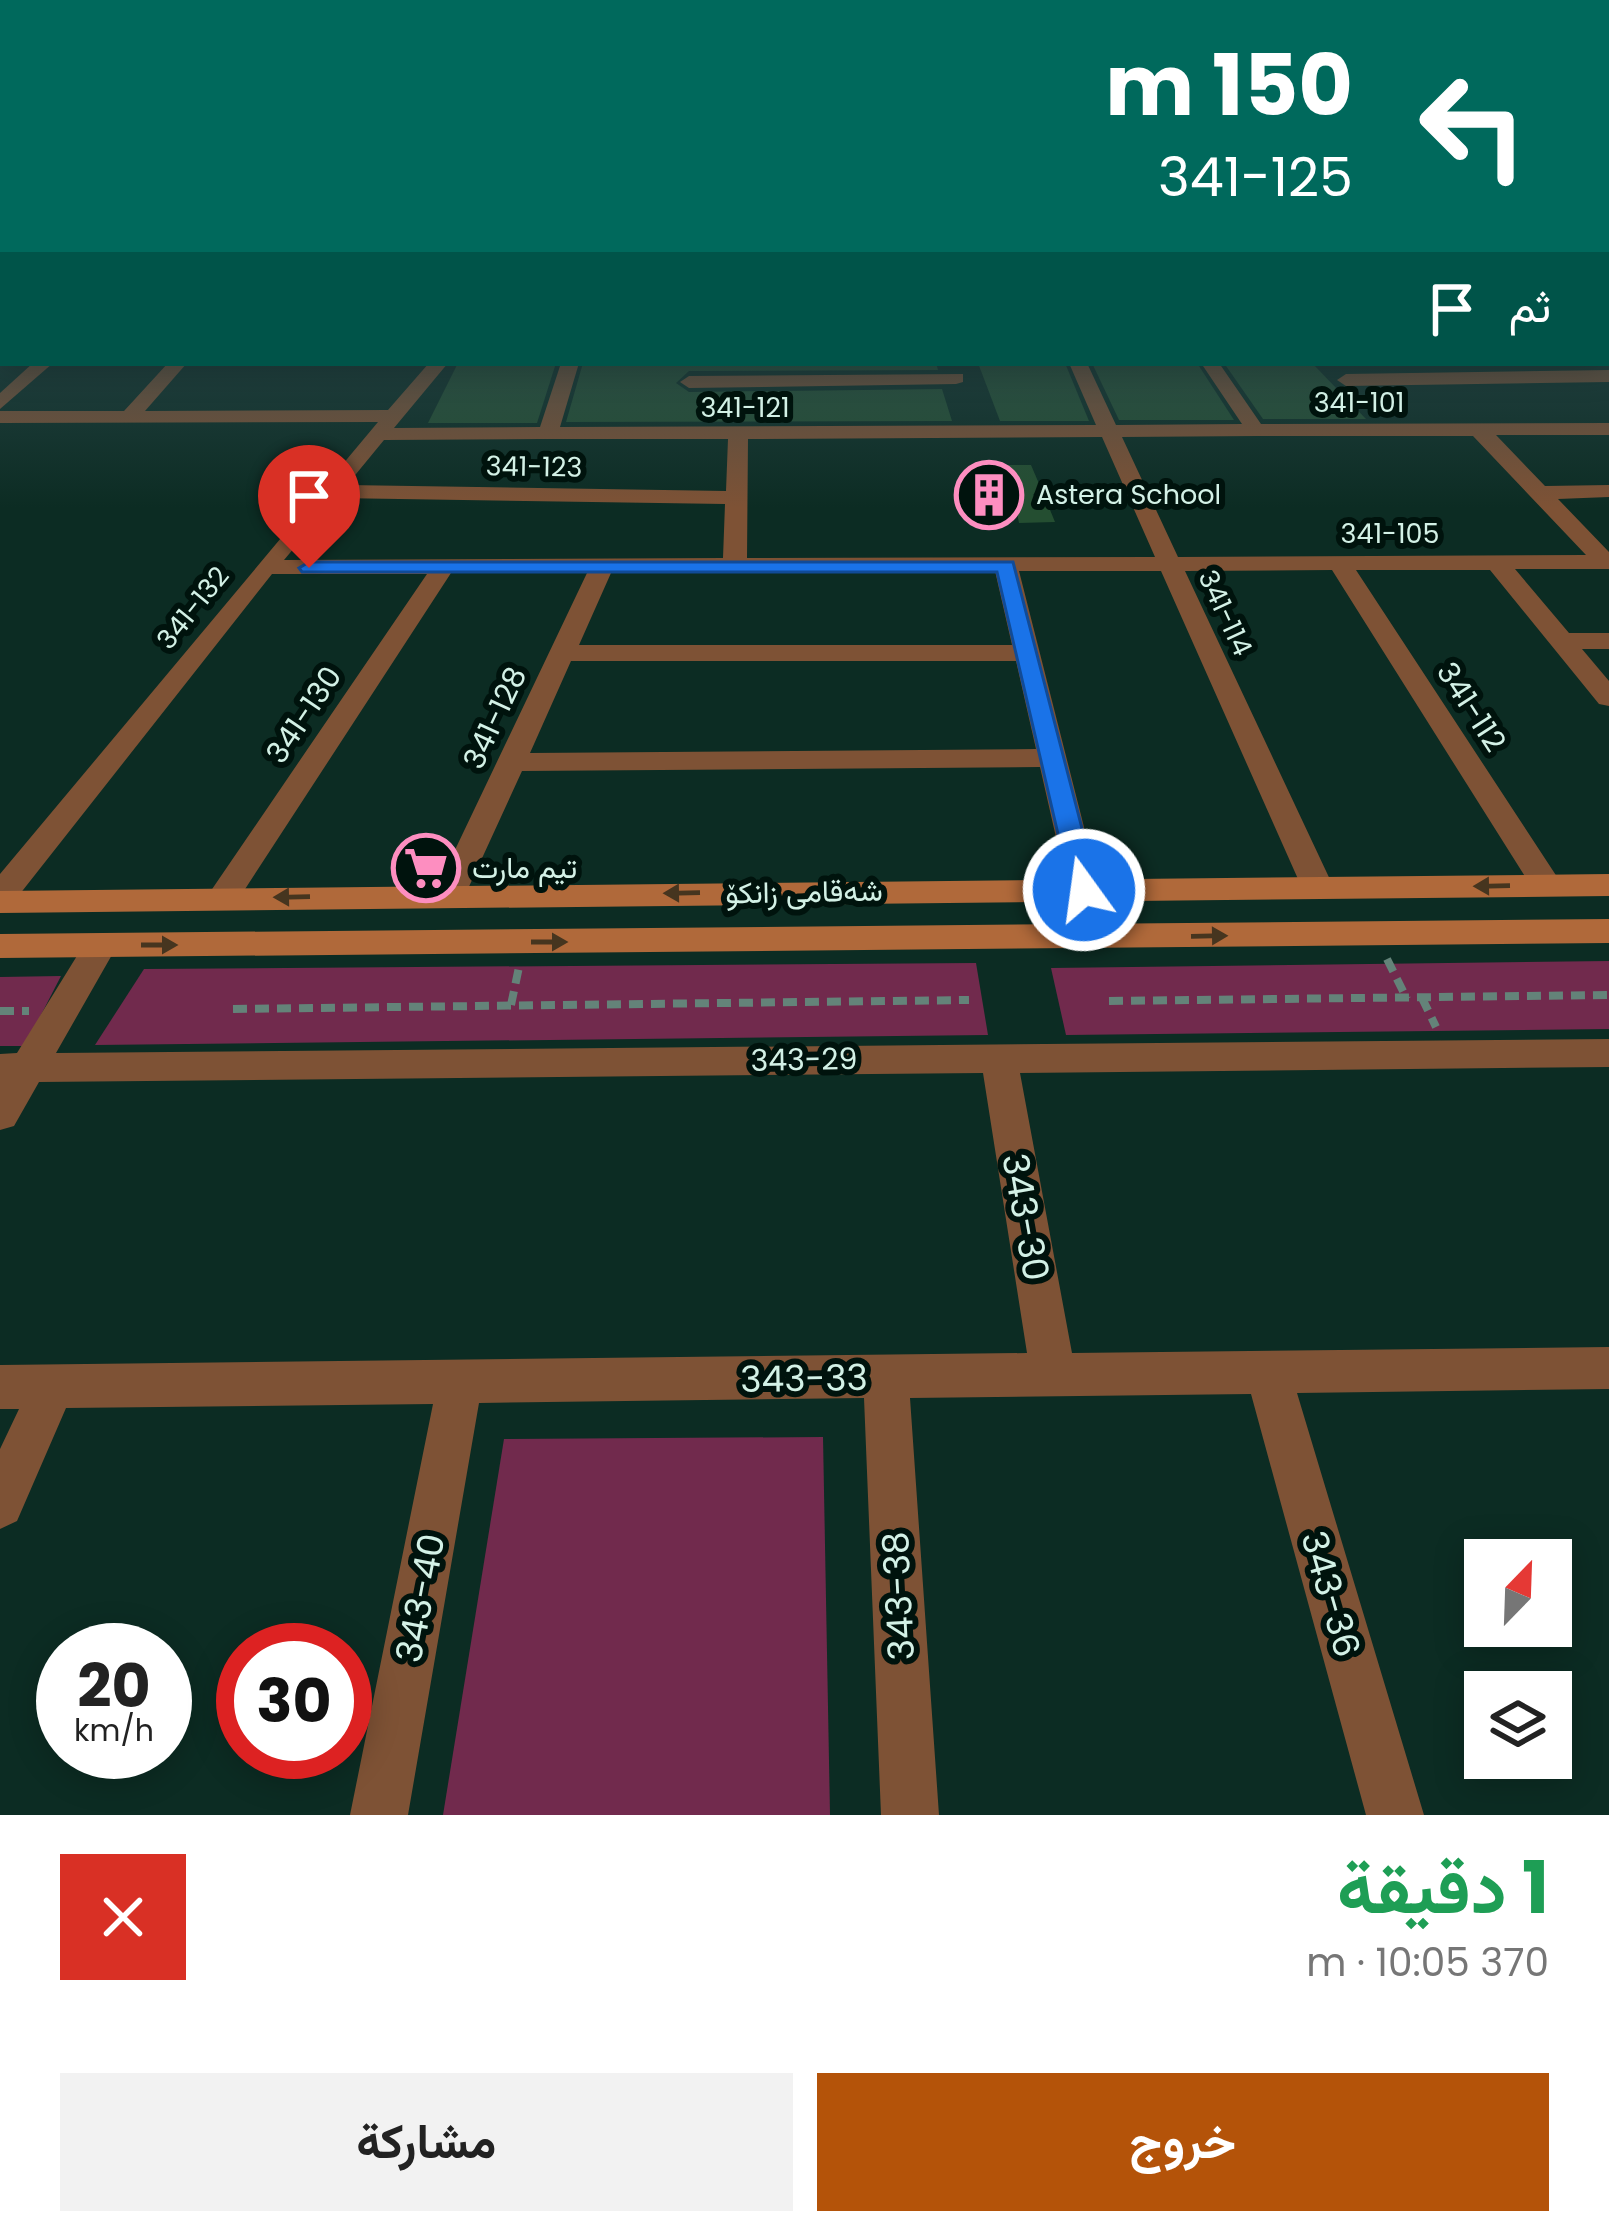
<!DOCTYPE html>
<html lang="ar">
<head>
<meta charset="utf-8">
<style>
  :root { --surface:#fff; --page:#f2f2f2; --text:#222; --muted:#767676; --accent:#b45309 }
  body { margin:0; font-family:Poppins,Vazirmatn,sans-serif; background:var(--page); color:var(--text); direction:rtl; height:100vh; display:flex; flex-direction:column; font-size:45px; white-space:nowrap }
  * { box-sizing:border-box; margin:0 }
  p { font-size:39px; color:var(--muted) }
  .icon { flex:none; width:66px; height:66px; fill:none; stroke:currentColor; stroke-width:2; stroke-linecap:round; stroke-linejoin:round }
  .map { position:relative; height:1815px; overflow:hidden; direction:ltr }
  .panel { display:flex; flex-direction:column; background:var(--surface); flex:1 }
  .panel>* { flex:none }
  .guide { position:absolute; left:0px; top:0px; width:1611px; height:366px; box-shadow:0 6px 30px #0003; direction:rtl; background:#00695c; color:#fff; overflow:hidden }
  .needle { width:78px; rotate:23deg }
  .tools { position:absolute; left:1464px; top:1539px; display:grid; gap:24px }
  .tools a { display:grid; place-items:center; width:108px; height:108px; border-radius:0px; background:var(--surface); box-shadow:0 6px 30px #0003; font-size:60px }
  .speed { position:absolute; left:36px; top:1623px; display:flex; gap:24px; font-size:60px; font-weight:700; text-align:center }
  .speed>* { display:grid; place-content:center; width:156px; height:156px; border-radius:50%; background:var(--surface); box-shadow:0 6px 30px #0003; line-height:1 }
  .speed small { font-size:30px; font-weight:400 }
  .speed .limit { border:18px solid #d22; background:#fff; color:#111 }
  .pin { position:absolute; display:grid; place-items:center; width:102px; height:102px; color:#fff; margin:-123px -51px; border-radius:50% 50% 50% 0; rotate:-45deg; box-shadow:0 0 12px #0007 }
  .pin .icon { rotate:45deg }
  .me { position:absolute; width:132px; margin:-66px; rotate:346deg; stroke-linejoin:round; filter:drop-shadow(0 0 9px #0008) }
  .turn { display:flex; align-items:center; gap:42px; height:252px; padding:0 60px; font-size:54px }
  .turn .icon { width:156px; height:156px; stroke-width:2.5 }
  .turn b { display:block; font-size:84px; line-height:102px }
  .then { display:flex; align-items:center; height:114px; padding:0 60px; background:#0003; gap:24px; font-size:45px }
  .round { display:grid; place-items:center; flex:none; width:126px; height:126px; border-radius:0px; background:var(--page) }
  .headline { display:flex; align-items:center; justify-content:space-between; height:204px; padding:0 60px }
  h1 { font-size:72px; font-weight:700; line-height:90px; color:#1e9e55 }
  .button { display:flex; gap:24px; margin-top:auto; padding:24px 60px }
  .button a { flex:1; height:138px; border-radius:0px; background:var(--accent); color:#fff; font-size:48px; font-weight:700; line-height:138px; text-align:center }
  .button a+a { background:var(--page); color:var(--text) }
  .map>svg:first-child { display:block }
  .green { fill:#712a4d }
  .building { fill:#244e31 }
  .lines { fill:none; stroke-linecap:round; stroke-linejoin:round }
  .path { stroke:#648379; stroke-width:8; stroke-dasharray:14 8; stroke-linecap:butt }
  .service { fill:#7e5235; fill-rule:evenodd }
  .minor { fill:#7e5235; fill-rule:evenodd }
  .secondary { fill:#b0693a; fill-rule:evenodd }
  .oneway { fill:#46351f }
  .route { fill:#1a73e8; stroke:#114b97; stroke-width:3 }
  .labels { text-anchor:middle; stroke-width:12; stroke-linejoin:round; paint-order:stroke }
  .far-street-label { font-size:27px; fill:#d3f1e6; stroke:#00130d }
  .far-poi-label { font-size:27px; fill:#d3f1e6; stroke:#00130d; text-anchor:start }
  .street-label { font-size:30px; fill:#d3f1e6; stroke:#00130d }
  .poi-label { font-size:30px; fill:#d3f1e6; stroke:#00130d; text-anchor:start }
  .near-street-label { font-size:36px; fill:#d3f1e6; stroke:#00130d }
</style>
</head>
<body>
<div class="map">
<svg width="1609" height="1815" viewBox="0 0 1609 1815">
  <rect width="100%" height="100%" fill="#0c2c23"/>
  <g class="green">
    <polygon points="1609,961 1609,1029 1066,1035 1051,968"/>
    <polygon points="976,963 988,1035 95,1045 144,969"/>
    <polygon points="61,976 25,1046 0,1046 0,977"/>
    <polygon points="823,1437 830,1815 443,1815 504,1439"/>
  </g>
  <g class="building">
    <polygon points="458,363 556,363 537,423 428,423"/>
    <polygon points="583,363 936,363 938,370 689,371 676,383 689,392 942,389 952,421 566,422"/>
    <polygon points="978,363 1065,363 1089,421 1000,421"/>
    <polygon points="1092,363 1197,363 1234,420 1119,420"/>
    <polygon points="1224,363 1312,363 1366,419 1263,419"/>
    <polygon points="1008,465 1031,465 1040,486 1033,495 1046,500 1055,522 1019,523"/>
  </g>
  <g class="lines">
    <g class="path">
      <polyline points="1387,959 1407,999"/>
      <polyline points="1422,998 1436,1027"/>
      <polyline points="1109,1001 1609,995"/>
      <polyline points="511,1005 519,967"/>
      <polyline points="233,1009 969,1000"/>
      <polyline points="0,1011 29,1011"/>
    </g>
    <polygon class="service" points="1137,489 1141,490 1141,494 1042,496 1037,493 1042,490"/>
    <g class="minor">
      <rect x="1608" y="283" width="1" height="10"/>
      <polygon points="3,297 3,308 0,309 0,298"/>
      <rect x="1608" y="335" width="1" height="11"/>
      <polygon points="33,363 53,363 0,409 0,393"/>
      <path d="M168 363H187L145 411 388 410 429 363H448L394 428 540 427 561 363H579L560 427 1096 425 1069 363H1087L1116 425 1242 424 1201 363H1219L1261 424 1609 423V435H1496L1545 486 1609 485V497L1558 499 1609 552V569H1515L1569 633H1609V649H1582L1609 681V706L1599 704 1490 570H1356L1563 886 1558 894H1536L1332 570 1185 571 1334 888 1329 896H1307L1302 888 1161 571H1019L1100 890 1095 898H1073L1068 890 1040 767 522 771 461 904H437L433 896 587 573H451L234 906H210L206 898 427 574H272L12 904 0 907V874L378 422 0 423V411H124ZM1258 436H1473L1586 555 1178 557 1122 437ZM1102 437 1155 557 747 558 748 439ZM539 439H728L726 491 347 485 384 440ZM336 498 725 504 723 558 284 560ZM995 571 1012 645H579L611 573ZM571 661H1016L1036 749 530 753Z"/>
      <polygon points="1609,370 1609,382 1346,386 1337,380 1346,374"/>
      <polygon points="963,374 963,382 956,384 689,388 680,382 689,376"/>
      <polygon points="100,934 112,938 117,946 56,1053 1609,1039 1609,1067 1020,1073 1072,1353 1609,1347 1609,1389 1297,1393 1424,1815 1366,1815 1251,1394 910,1398 939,1815 881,1815 864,1398 479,1403 408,1815 350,1815 433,1404 66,1408 17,1521 0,1529 0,1449 19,1409 0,1409 0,1365 1027,1353 983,1073 39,1082 14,1126 0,1130 0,1054 17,1053 88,938"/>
    </g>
    <g class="secondary">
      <rect x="1608" y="273" width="1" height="10"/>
      <polygon points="1609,874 1609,896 0,913 0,891"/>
      <polygon points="1609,919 1609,943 0,958 0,934"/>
    </g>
  </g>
  <defs><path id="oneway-solid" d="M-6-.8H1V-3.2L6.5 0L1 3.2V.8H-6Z" transform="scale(3)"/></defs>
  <g class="oneway">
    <use href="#oneway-solid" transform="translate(1492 886) rotate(179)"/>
    <use href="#oneway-solid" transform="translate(682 893) rotate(179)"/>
    <use href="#oneway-solid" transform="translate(292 897) rotate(179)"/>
    <use href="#oneway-solid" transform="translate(1209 936) rotate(-1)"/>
    <use href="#oneway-solid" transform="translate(549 942)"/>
    <use href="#oneway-solid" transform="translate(159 945)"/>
  </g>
  <linearGradient id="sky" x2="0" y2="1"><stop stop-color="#071813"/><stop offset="0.5" stop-color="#2e4b50"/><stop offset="1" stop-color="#2e4b50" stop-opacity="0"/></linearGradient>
  <rect width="1609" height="508" fill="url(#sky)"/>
  <polygon class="route" points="309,562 1013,562 1098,890 1084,899 1071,890 997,572 302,572 299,568"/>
  <defs>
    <g id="building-ring" transform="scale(3.45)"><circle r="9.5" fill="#00130d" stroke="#fd8ec0" stroke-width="1.5"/><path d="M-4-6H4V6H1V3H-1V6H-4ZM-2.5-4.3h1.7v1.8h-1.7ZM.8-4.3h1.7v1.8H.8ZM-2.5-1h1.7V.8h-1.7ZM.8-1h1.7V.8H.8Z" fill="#fd8ec0"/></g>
    <g id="supermarket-ring" transform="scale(3.45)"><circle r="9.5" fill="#00130d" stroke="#fd8ec0" stroke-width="1.5"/><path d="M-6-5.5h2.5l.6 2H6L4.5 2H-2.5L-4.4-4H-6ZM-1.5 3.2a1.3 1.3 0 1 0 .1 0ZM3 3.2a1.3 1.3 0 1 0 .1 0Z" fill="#fd8ec0"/></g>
  </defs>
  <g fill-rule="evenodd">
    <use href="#building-ring" x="989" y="495"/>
    <use href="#supermarket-ring" x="426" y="868"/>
  </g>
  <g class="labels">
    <g class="far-street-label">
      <text x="1359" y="412">341-101</text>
      <text x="745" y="417">341-121</text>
      <text transform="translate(534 467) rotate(1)" y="9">341-123</text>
      <text x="1390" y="543">341-105</text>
      <text transform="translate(193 608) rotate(-51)" y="9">341-132</text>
      <text transform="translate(1225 613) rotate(65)" y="9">341-114</text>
    </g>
    <g class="far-poi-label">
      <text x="1036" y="504">Astera School</text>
    </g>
    <g class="street-label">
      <text transform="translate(1471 707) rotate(57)" y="10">341-112</text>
      <text transform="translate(304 715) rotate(-56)" y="10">341-130</text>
      <text transform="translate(495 718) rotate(-65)" y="10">341-128</text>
      <text transform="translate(804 892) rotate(-1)" y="10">شەقامی زانکۆ</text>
      <text transform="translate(804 1060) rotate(-1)" y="10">343-29</text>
    </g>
    <g class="poi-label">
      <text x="472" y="878">تیم مارت</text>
    </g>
    <g class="near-street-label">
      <text transform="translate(1026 1217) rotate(80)" y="13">343-30</text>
      <text transform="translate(804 1378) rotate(-1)" y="13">343-33</text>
      <text transform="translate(1331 1594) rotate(74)" y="13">343-36</text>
      <text transform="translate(898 1596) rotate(-93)" y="13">343-38</text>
      <text transform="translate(420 1598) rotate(-79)" y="13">343-40</text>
    </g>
  </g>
</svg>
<div class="tools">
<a><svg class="needle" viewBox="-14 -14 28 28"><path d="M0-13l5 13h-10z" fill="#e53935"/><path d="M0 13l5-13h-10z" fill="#767676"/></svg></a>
<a><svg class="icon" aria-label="layers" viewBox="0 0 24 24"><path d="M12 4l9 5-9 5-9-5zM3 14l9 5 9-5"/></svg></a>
</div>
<div class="speed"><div>20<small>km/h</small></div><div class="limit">30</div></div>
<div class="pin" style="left:309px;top:568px;background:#d93025"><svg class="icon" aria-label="arrive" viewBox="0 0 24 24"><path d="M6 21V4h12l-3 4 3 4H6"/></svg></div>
<svg class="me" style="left:1084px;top:890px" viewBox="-20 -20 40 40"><circle r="17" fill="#1a73e8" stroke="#fff" stroke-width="3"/><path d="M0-11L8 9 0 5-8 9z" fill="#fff"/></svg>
<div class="guide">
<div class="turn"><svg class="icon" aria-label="left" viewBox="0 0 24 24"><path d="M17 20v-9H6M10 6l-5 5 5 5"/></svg><div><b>150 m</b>341-125</div></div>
<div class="then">ثم<svg class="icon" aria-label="arrive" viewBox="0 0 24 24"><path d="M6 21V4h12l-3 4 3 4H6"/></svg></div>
</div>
</div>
<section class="panel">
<div class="headline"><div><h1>1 دقيقة</h1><p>370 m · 10:05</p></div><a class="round" style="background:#d93025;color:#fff"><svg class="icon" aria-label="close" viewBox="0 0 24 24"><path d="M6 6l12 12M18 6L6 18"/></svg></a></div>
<div class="button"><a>خروج</a><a>مشاركة</a></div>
</section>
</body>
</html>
